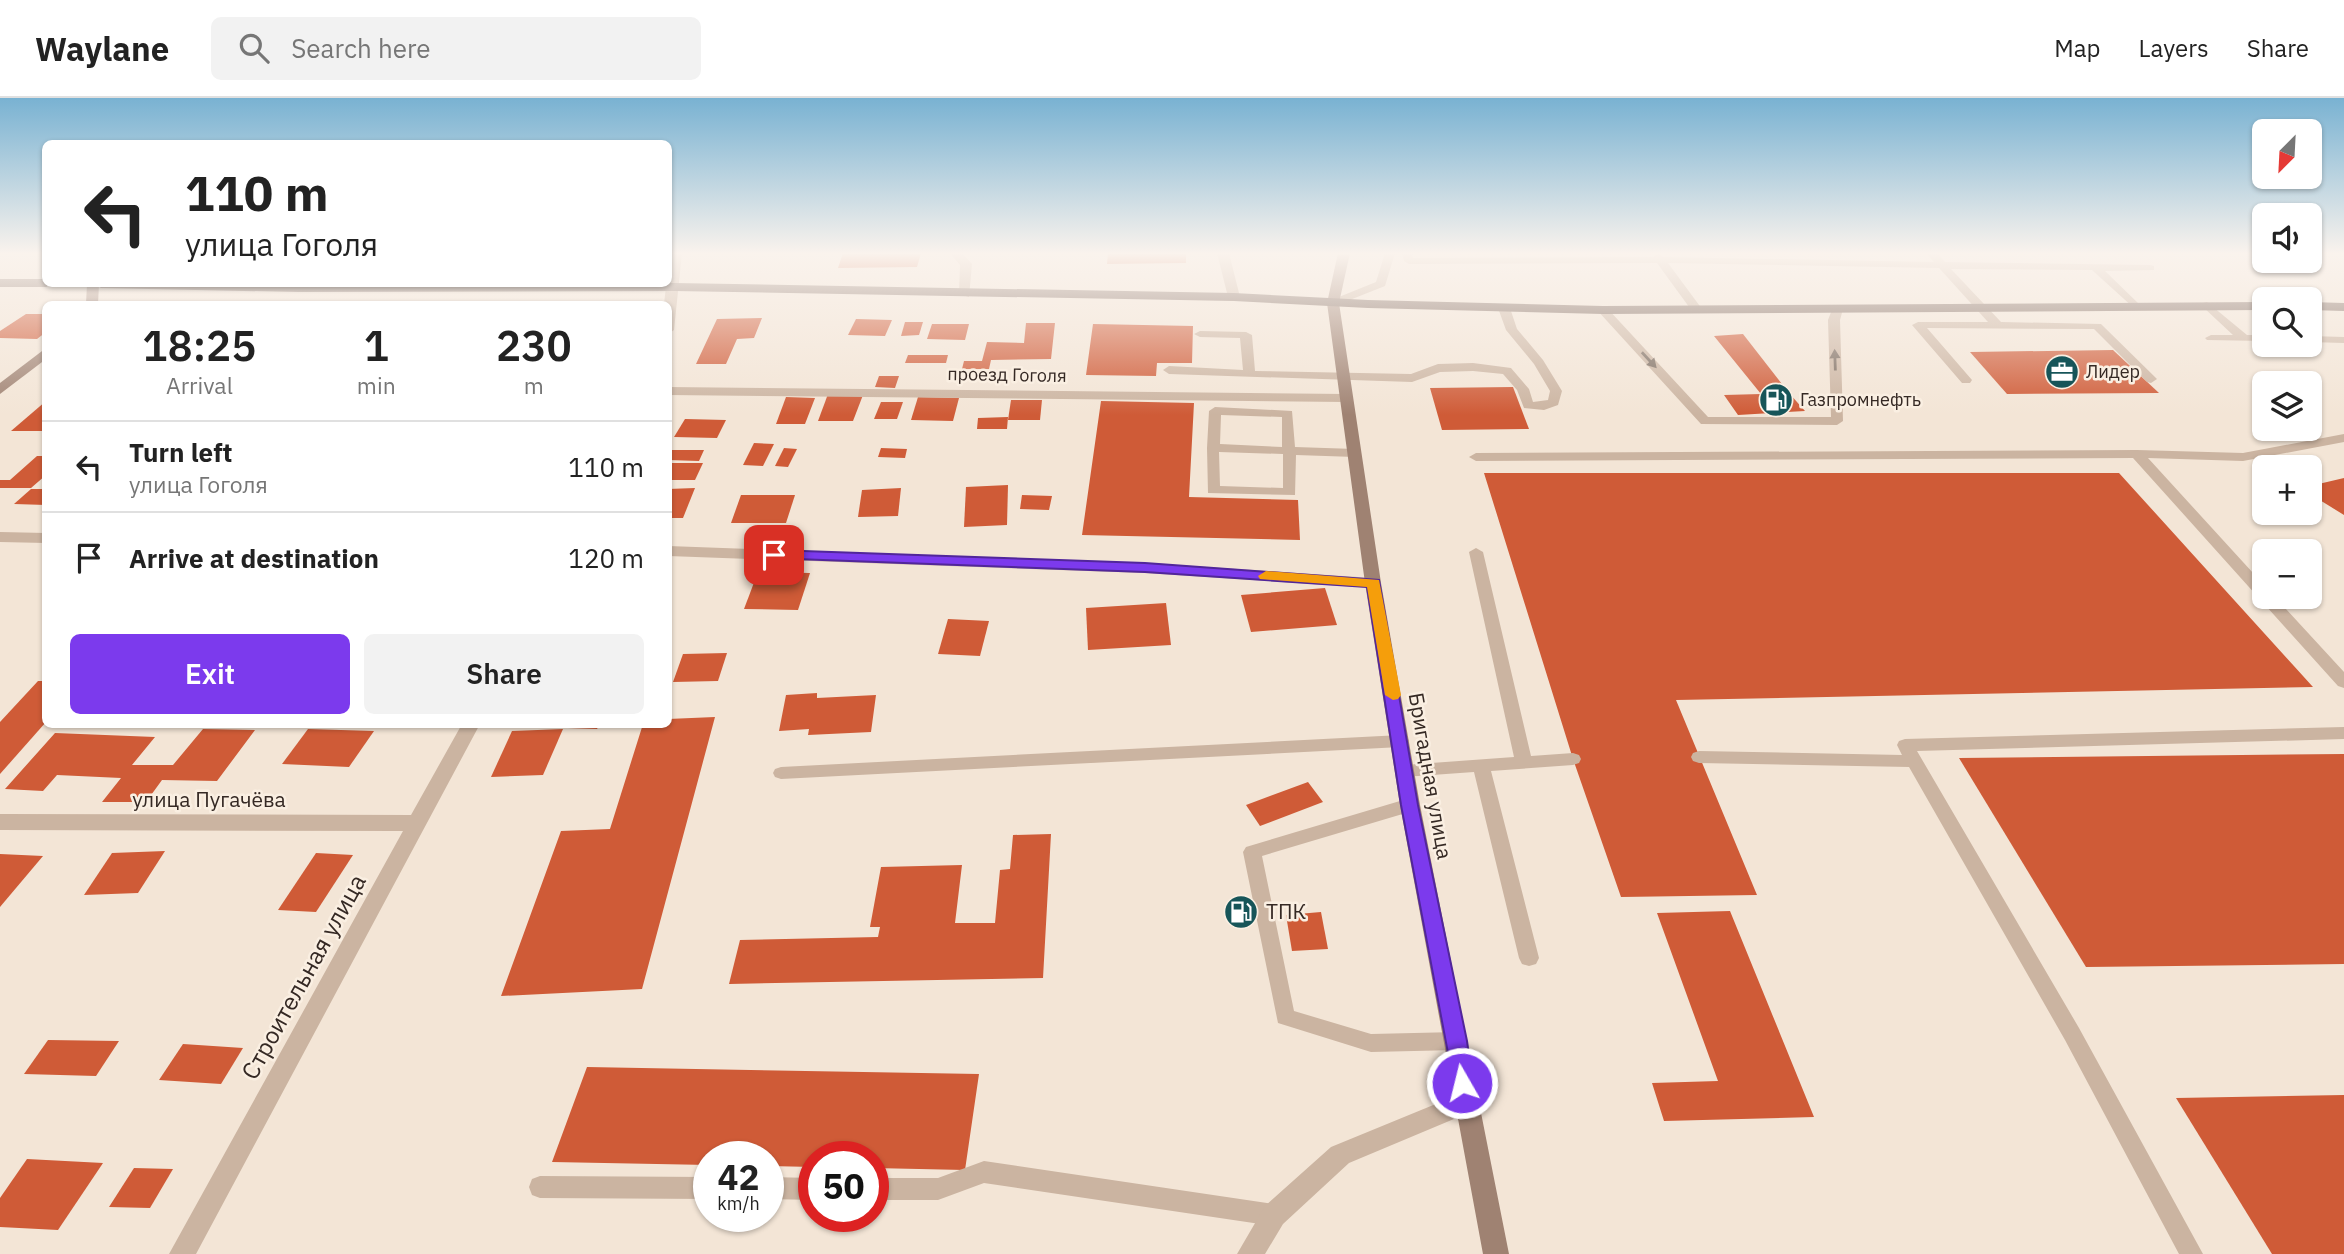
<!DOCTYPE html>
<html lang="en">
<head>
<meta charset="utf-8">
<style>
  :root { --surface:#fff; --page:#f2f2f2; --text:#222; --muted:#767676; --line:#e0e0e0; --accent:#7c3aed }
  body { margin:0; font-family:"IBM Plex Sans",sans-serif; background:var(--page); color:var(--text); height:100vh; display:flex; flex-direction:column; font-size:26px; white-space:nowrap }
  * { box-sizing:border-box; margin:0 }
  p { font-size:23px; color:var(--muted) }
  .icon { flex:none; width:38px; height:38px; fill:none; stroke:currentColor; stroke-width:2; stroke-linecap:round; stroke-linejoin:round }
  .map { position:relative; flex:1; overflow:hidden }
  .sheet { position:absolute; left:42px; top:203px; width:630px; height:427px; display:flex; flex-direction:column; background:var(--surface); border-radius:10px; box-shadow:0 2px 5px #0004 }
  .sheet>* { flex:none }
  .banner { position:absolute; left:42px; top:42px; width:630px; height:147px; border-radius:10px; box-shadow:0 2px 5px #0004; background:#fff; color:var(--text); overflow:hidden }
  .needle { width:46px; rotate:204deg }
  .controls { position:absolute; left:2252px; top:21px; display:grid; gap:14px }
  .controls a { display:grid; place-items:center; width:70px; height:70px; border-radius:10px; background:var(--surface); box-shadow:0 2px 5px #0004; font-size:35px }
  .speed { position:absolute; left:693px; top:1043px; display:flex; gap:14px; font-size:35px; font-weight:700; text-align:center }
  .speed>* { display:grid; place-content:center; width:91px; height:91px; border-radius:50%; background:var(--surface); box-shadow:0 2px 5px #0004; line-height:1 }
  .speed small { font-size:18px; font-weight:400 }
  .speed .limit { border:10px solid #d22; background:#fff; color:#111 }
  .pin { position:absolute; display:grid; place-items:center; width:60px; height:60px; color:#fff; margin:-30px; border-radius:14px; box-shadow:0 4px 10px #0006 }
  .me { position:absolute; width:77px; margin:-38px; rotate:352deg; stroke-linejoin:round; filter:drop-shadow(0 0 5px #0008) }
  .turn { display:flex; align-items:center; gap:24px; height:147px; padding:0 28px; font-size:32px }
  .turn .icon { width:91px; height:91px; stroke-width:2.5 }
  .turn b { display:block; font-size:49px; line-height:60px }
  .eta { display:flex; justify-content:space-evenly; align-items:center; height:119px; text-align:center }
  .eta b { font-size:42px; font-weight:600; line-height:49px }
  .cta { display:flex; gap:14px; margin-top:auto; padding:14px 28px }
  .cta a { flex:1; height:80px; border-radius:10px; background:var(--accent); color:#fff; font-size:28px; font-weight:600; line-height:80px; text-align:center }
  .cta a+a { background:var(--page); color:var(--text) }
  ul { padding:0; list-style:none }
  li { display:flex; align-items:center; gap:21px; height:91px; padding:0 28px; border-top:2px solid var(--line) }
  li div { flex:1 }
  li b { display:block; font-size:26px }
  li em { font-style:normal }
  header { display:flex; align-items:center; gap:42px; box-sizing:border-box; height:98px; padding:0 35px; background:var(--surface); border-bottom:2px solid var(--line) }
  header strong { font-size:33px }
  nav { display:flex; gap:38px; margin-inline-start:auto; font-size:24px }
  .search { width:490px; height:63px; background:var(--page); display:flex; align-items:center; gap:18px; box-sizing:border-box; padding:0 24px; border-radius:10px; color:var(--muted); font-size:26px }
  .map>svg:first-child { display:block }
  .building { fill:#cf5b37 }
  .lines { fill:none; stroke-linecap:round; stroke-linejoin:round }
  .lane { fill:#cbb4a1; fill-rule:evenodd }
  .street { fill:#cbb4a1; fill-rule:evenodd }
  .secondary { fill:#9f8272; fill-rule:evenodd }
  .primary { fill:#786054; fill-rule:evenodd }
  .oneway { fill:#78685c }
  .route { fill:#7c3aed; stroke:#51269a; stroke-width:2 }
  .slow { fill:#f59e0b }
  .labels { text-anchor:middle; stroke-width:5; stroke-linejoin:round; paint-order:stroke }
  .far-poi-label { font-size:18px; fill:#352924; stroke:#faefe2; text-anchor:start }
  .far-street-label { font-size:18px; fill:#352924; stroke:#faefe2 }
  .street-label { font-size:21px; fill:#352924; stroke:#faefe2 }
  .poi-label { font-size:21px; fill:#352924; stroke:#faefe2; text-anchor:start }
  .near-street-label { font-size:24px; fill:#352924; stroke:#faefe2 }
</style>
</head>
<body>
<header>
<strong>Waylane</strong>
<div class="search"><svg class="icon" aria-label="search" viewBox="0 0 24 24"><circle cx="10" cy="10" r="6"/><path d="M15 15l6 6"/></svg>Search here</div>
<nav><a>Map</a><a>Layers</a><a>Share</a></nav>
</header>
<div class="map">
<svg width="2344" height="1156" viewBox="0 0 2344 1156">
  <rect width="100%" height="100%" fill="#f3e5d6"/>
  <g class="building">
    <polygon points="843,155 921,155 917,169 838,170"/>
    <polygon points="1108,155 1186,155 1186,165 1107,166"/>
    <polygon points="26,216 46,216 46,234 37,241 0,240 0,233"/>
    <polygon points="762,220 754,240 737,241 726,266 696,266 717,221"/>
    <polygon points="856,221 892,222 885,238 848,237"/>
    <polygon points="905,224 923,224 919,237 901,238"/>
    <polygon points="1026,225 1055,225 1051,261 991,262 989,271 962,271 964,263 982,263 987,244 1024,245"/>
    <polygon points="932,226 969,226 965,242 927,241"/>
    <polygon points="1093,226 1193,228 1192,265 1157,265 1156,278 1086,277"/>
    <polygon points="1743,236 1789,295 1805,313 1738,317 1724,297 1761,296 1714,238"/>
    <polygon points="2113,252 2159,295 2007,296 1970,254"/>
    <polygon points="908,257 948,257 946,265 905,265"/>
    <polygon points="879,278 899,278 895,290 875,289"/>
    <polygon points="1513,289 1529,331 1442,332 1430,290"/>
    <polygon points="828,296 863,297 853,323 818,323"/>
    <polygon points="786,299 815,300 805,326 776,326"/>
    <polygon points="918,299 959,300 953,323 911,322"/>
    <polygon points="1011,302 1042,302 1040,322 1008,322"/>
    <polygon points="46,303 46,333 11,333"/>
    <polygon points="1101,303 1194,305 1189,399 1298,402 1300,442 1082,437"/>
    <polygon points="881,304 903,304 897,321 874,321"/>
    <polygon points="1008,319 1007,331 977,331 978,320"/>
    <polygon points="685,321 726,322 717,340 674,339"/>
    <polygon points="754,345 774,346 763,368 743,367"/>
    <polygon points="784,350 797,351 788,369 775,368"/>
    <polygon points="881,350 907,351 905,360 878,359"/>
    <polygon points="671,352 704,352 699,363 668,362"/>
    <polygon points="37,358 46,358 46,377 31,390 0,390 0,382 10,382"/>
    <polygon points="668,365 703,365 695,382 668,382"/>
    <polygon points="1484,375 2119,375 2313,589 1676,602 1757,797 1621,799 1573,661"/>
    <polygon points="2344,380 2344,417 2310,396 2310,388"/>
    <polygon points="1008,387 1007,427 964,429 966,389"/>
    <polygon points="695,390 683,420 668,420 668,391"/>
    <polygon points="901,390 898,418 858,419 862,392"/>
    <polygon points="31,391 46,391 46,407 14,406"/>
    <polygon points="741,397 795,397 786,425 731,425"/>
    <polygon points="1022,397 1052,398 1049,412 1020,411"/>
    <polygon points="758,474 810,475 798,512 744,511"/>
    <polygon points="1325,490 1337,527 1251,534 1241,497"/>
    <polygon points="1166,505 1171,547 1088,552 1086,510"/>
    <polygon points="948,521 989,523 980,558 938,556"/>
    <polygon points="727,555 718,583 673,584 683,556"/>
    <polygon points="38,583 46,583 46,624 0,676 0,624"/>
    <polygon points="817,595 817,600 876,597 871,634 808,637 809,631 779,633 786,597"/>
    <polygon points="715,619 642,891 501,898 561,733 610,731 643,626 668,626 668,621"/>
    <polygon points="570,626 600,626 597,631 568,630"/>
    <polygon points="203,631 255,632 217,683 162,682 146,704 102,704 121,680 57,677 43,693 5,691 55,635 155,639 132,667 173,667"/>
    <polygon points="308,631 374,633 349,669 282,666"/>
    <polygon points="563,631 543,677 491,679 512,633"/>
    <polygon points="2344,656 2344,866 2086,869 1959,660"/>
    <polygon points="1308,684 1323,704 1260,728 1246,707"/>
    <polygon points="1051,736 1043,880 729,886 740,842 878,839 880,829 870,829 881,769 962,767 955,825 995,825 1000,772 1010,771 1013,737"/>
    <polygon points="165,753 138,795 84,797 112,755"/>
    <polygon points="316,755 353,757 316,814 278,812"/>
    <polygon points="0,756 43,758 0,809"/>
    <polygon points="1730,813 1814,1019 1664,1023 1652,985 1718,983 1657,815"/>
    <polygon points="1321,814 1328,851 1292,853 1286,817"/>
    <polygon points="48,942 119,943 96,978 24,976"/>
    <polygon points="183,946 243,950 221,986 159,982"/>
    <polygon points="587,969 979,976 965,1072 873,1070 873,1059 814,1059 814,1069 768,1068 768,1059 709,1059 709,1067 552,1064"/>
    <polygon points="2344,997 2344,1156 2272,1156 2176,1000"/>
    <polygon points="27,1061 103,1065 58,1132 0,1129 0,1100"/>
    <polygon points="134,1070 173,1071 150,1110 109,1109"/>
  </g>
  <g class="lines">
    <g class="lane">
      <polygon points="1385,155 1395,155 1385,188 1337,207 1329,207 1329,203 1376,184"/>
      <polygon points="1402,155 1412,155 1413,160 1653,159 1658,156 1663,159 1934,164 1926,155 1937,155 1945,164 2150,167 2154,168 2154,172 2105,173 2139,206 2141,208 2135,211 2092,172 1951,171 2001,224 2101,226 2157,281 2151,285 2147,284 2094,231 1927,230 1972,282 1970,285 1962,285 1912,227 1918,224 1988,224 1939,170 1668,165 1702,211 1696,214 1692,213 1657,165 1409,166 1404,163"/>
      <polygon points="2207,204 2247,237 2264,237 2264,243 2207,242 2205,240 2211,237 2233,237 2203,209 2203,205"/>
      <polygon points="1504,207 1510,210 1517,231 1543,262 1562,293 1558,307 1544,312 1524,310 1517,292 1503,276 1473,273 1440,274 1412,284 1169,276 1163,272 1169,268 1243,272 1240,240 1200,239 1194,236 1200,233 1246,234 1252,237 1255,273 1411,276 1438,266 1473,265 1511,270 1529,291 1533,304 1548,302 1550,293 1534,266 1506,232 1498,210"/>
      <polygon points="1833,209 1843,211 1840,222 1843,323 1837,327 1701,326 1597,212 1607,210 1708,319 1831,319 1828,222"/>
      <polygon points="2310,238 2344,239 2344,245 2310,244"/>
      <path d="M1215 309 1292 313 1295 349 1355 351 1361 355 1355 359 1296 357 1295 397 1208 395 1207 350 1209 313ZM1221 317 1282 319V349L1220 346ZM1219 354 1283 356V390L1220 388Z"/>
      <polygon points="2344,336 2344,344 2243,363 2148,360 2264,487 2264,499 2275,499 2344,574 2344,590 2338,588 2133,360 1476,363 1469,359 1476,355 2137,352 2243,355"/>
      <polygon points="1476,450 1483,454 1531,658 1573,655 1579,657 1581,661 1579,665 1573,667 1491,673 1539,860 1536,866 1529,868 1522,866 1519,860 1474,674 1404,679 1398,677 1396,673 1398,669 1404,667 1514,659 1469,454"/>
      <polygon points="2344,629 2344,641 1917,653 2079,930 2203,1156 2179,1156 2065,942 1909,669 1699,665 1693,663 1691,659 1693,655 1699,653 1902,657 1897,647 1899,643 1905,641"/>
      <polygon points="1401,637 1407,639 1409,643 1407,647 1401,649 781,681 775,679 773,675 775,671 781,669"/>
      <polygon points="1410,700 1416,702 1419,707 1416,712 1262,758 1294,913 1371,936 1457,934 1464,937 1467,943 1464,949 1457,952 1371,954 1278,925 1243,754 1246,749"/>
      <polygon points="984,1063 1274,1106 1282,1109 1285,1117 1282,1125 1274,1128 984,1085 938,1102 873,1102 873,1080 938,1080"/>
      <polygon points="540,1078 709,1079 709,1101 540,1100 532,1097 529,1089 532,1081"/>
      <polygon points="768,1079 814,1080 814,1102 768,1101"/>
    </g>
    <g class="street">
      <polygon points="670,155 682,155 674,232 668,236 668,206 664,206"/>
      <polygon points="950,155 962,155 972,166 969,199 959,196 960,167"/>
      <polygon points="1217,155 1229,155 1240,199 1238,202 1228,199"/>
      <polygon points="668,289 1346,296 1353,300 1346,304 668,297"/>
      <polygon points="0,434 46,435 46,445 0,444"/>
      <polygon points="668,448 1145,465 1373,480 1381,485 1373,490 1145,475 668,458"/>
      <polygon points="462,626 480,626 196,1156 169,1156 403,733 0,732 0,716 411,717"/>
      <polygon points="1465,994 1473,997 1477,1005 1473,1013 1349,1065 1283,1126 1265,1156 1237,1156 1265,1108 1331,1049"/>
    </g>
    <g class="secondary">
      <polygon points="1338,155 1350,155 1339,205 1381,485 1420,707 1509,1156 1483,1156 1400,707 1365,485 1327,205"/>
      <polygon points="87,186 99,186 98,206 86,206"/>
      <polygon points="46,250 46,261 0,296 0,285"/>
    </g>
    <g class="primary">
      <polygon points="0,181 46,181 46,186 52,186 46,189 0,189"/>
      <polygon points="674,185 1234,195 1368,202 1603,208 2264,204 2264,212 1603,216 1368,210 1234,203 674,193 299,194 101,190 95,186"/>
      <polygon points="2310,204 2344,205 2344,213 2310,212"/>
    </g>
  </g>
  <defs><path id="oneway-solid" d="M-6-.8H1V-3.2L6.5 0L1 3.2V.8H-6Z" transform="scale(1.75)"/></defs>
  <g class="oneway">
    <use href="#oneway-solid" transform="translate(1649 262) rotate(47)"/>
    <use href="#oneway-solid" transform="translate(1835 262) rotate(-92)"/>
  </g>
  <linearGradient id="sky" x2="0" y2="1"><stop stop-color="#79b2d2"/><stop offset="0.49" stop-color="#faf3ed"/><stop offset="1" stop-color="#faf3ed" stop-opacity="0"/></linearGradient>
  <rect width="2344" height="317" fill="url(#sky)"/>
  <polygon class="route" points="774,452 1145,465 1379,482 1418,707 1467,943 1473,985 1470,992 1462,994 1455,992 1401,707 1367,489 1145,474 769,460 767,457 769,453"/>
  <polygon class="slow" points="1266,473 1379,482 1401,597 1398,601 1393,602 1385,597 1367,489 1260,481 1258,478"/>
  <defs>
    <g id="office-disc" transform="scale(1.75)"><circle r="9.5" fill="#175559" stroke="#faefe2"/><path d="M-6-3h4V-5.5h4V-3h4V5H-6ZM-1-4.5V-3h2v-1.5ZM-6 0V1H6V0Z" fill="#fff"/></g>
    <g id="fuel-disc" transform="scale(1.75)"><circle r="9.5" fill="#175559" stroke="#faefe2"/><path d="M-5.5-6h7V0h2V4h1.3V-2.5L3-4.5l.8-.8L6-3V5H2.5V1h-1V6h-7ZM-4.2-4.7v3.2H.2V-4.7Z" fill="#fff"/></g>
  </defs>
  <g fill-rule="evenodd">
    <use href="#office-disc" x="2062" y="274"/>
    <use href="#fuel-disc" x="1776" y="302"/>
    <use href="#fuel-disc" x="1241" y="814"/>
  </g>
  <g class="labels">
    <g class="far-poi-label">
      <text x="2086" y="280">Лидер</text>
      <text x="1800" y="308">Газпромнефть</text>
    </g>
    <g class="far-street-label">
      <text transform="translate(1007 277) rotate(1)" y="6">проезд Гоголя</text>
    </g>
    <g class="street-label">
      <text transform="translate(1430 678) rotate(80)" y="7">Бригадная улица</text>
      <text x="209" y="709">улица Пугачёва</text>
    </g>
    <g class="poi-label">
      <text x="1266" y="821">ТПК</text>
    </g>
    <g class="near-street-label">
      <text transform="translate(304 879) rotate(-61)" y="8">Строительная улица</text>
    </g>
  </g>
</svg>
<div class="controls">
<a><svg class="needle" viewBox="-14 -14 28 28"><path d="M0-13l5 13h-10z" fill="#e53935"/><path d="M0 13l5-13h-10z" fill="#767676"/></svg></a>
<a><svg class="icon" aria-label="sound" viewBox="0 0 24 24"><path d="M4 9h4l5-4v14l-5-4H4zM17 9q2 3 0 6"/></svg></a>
<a><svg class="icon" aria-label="search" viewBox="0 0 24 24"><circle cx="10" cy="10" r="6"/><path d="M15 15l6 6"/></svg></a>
<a><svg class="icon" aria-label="layers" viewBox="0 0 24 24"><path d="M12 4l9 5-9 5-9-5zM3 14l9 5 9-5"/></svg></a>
<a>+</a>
<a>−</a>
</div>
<div class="speed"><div>42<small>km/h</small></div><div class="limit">50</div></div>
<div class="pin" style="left:774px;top:457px;background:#d93025"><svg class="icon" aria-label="arrive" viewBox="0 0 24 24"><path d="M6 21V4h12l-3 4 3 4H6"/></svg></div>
<svg class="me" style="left:1462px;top:985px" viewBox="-20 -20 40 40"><circle r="17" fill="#7c3aed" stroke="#fff" stroke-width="3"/><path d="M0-11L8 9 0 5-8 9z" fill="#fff"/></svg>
<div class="banner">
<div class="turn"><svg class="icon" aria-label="left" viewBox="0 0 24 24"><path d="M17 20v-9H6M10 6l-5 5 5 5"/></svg><div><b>110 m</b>улица Гоголя</div></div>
</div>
<section class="sheet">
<div class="eta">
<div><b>18:25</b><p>Arrival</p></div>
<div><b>1</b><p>min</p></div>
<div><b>230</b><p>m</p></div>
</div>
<ul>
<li><svg class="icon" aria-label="left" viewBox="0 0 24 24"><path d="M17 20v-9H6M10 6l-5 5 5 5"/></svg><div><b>Turn left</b><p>улица Гоголя</p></div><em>110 m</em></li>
<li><svg class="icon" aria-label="arrive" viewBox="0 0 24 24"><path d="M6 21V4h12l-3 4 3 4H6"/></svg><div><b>Arrive at destination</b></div><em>120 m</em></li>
</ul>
<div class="cta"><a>Exit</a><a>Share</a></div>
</section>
</div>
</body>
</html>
